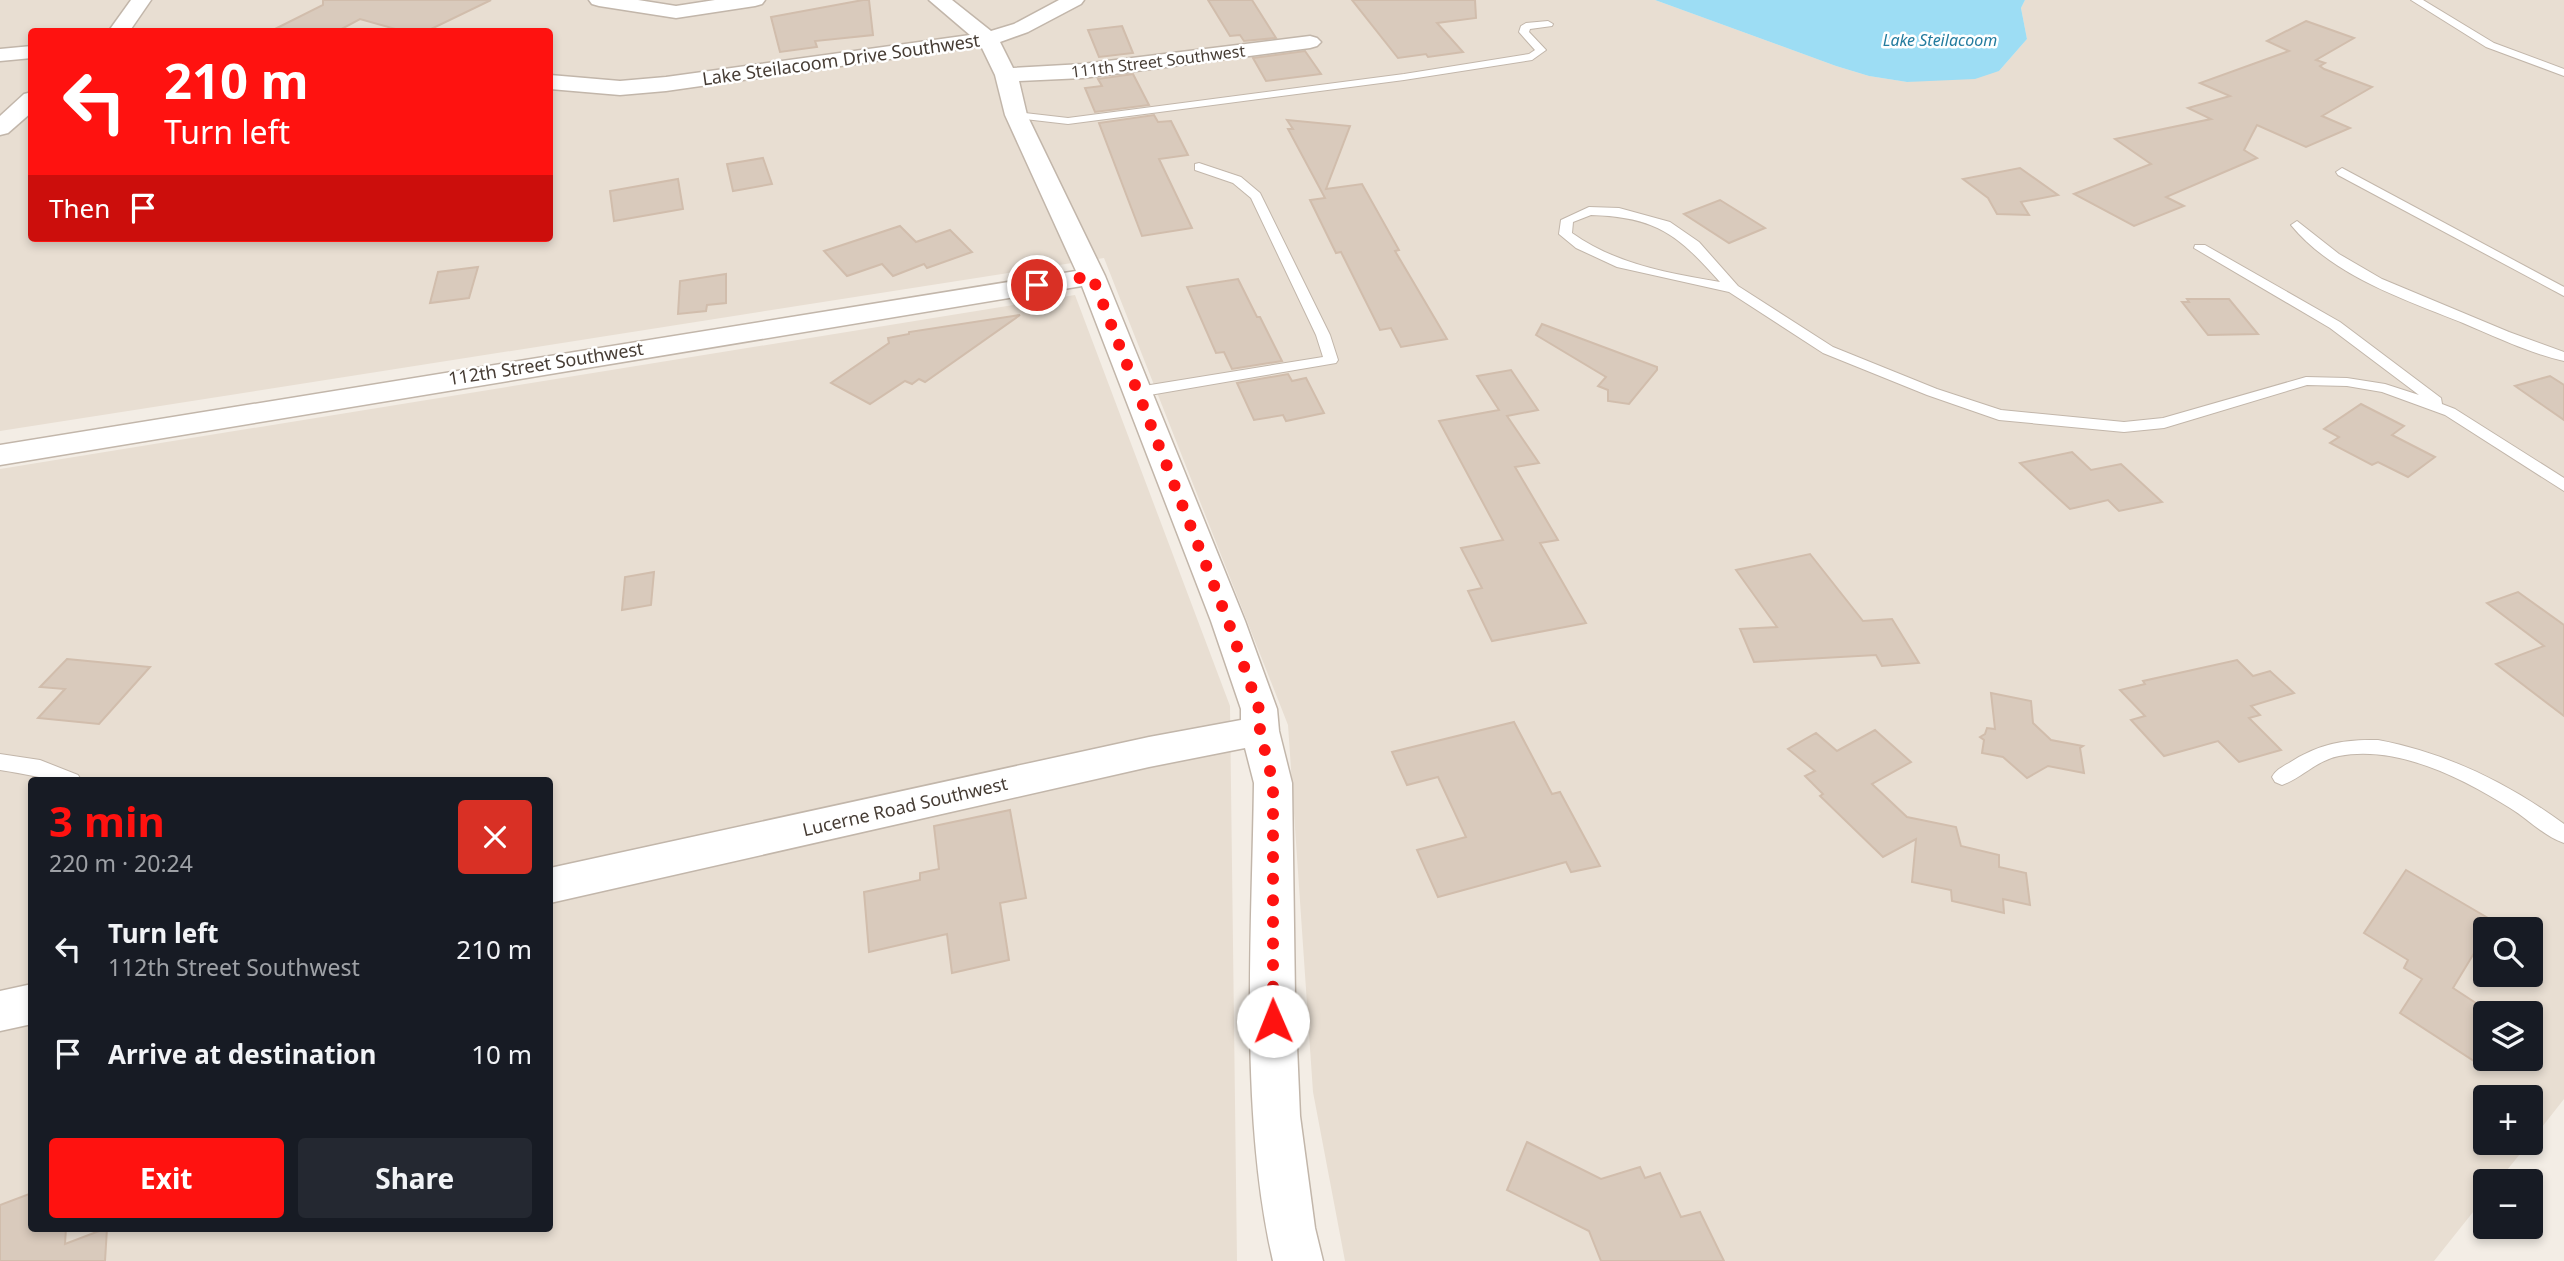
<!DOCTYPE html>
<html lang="en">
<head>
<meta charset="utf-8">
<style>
  :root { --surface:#171b24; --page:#242831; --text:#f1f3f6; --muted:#9ea1a6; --accent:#ff1210 }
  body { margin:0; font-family:"Noto Sans",sans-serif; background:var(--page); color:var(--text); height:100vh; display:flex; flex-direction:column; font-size:26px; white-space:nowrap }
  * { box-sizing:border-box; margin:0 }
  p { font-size:23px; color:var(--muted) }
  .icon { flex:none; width:38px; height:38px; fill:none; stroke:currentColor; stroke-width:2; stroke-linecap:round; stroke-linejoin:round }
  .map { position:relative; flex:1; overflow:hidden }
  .side { position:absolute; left:28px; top:777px; width:525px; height:455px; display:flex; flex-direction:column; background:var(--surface); border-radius:7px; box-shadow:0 4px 10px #0003 }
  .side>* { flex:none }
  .guide { position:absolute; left:28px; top:28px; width:525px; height:214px; border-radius:7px; box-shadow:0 4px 10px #0003; background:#ff1210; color:#fff; overflow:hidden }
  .tools { position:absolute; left:2473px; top:917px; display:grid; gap:14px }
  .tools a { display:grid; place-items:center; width:70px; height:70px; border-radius:7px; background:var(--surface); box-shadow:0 4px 10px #0003; font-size:35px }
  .pin { position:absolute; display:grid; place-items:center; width:60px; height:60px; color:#fff; margin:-30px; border:4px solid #fff; border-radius:50%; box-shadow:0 2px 7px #0007 }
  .me { position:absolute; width:77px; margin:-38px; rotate:359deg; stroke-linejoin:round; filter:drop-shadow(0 0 5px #0008) }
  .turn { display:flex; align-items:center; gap:24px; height:147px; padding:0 21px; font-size:32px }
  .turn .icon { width:91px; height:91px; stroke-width:2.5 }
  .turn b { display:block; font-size:49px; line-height:60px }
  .then { display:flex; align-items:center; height:66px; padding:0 21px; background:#0003; gap:14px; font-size:26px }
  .round { display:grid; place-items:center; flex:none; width:74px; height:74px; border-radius:7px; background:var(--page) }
  .headline { display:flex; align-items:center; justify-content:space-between; height:119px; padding:0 21px }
  h1 { font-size:42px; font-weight:700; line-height:52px; color:var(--accent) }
  .button { display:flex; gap:14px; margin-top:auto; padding:14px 21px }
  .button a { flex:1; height:80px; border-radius:7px; background:var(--accent); color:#fff; font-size:28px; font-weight:700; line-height:80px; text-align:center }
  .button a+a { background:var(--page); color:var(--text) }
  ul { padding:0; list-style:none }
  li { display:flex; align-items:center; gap:21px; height:105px; padding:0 21px }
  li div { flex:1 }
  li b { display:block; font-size:26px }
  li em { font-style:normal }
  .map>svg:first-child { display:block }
  .residential { fill:#e8ded2; fill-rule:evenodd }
  .water { fill:#9dddf4 }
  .building { fill:#d9cabc; stroke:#d1bdac; stroke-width:2 }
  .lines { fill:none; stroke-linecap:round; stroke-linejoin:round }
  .service-casing { stroke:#c2b6aa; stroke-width:2 }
  .minor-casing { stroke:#c2b6aa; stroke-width:3 }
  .service { fill:#fff; fill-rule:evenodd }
  .minor { fill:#fff; fill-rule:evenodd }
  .route { stroke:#ff1210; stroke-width:12; stroke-dasharray:0 21.6 }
  .labels { text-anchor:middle; stroke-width:5; stroke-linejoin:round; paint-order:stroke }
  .far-water-label { font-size:16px; font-style:italic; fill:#247c9f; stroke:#fff }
  .far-street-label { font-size:16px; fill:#463c34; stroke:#fff }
  .street-label { font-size:18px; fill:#463c34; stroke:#fff }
</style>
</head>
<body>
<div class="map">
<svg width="2564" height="1261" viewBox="0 0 2564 1261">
  <rect width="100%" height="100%" fill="#f3ede5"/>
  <g class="residential">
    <path d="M0 0H1655L1836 66 1869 76 1907 82 1999 71 2027 39 2021 8 2025 0H2564V1099L2531 1141 2530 1097H2485V1143H2529L2498 1181H2485V1197L2434 1261H1345L1313 1092 1288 725 1104 258 0 431ZM32 32H550V238H32ZM2485 929H2530V975H2485ZM2485 1013H2530V1059H2485Z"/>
    <path d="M1075 295 1230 706 1237 1261H0V469ZM32 780H550V1228H32Z"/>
  </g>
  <polygon class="water" points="1655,0 2025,0 2021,8 2027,39 1999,71 1975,79 1907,82 1869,76 1836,66"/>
  <g class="building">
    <polygon points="323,0 491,0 425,32 406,32 360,19 336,32 269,32 323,5"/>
    <polygon points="863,0 869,0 873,35 815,41 817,47 780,52 771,17"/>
    <polygon points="1208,0 1252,0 1276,38 1244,41 1240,35 1230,36"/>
    <polygon points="1352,0 1475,0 1476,18 1437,23 1463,52 1428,57 1426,54 1398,58"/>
    <polygon points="2306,21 2354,38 2316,60 2325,63 2320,66 2324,69 2372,87 2322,116 2350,128 2306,147 2257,125 2244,150 2257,158 2166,197 2184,206 2134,226 2074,194 2151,164 2115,139 2211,119 2188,108 2230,96 2200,83 2289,51 2267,41"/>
    <polygon points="1122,26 1133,53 1099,57 1088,30"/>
    <polygon points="1305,51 1321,74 1266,81 1253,58"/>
    <polygon points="1133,74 1149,105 1095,112 1085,88 1102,86 1098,79"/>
    <polygon points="1154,115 1158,122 1171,121 1188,155 1159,159 1192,228 1142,236 1099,123"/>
    <polygon points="1287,120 1350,126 1326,189 1362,184 1399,250 1395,251 1447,339 1401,347 1391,328 1380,330 1341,252 1336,253 1310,200 1325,198 1288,129 1293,129"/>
    <polygon points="763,158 772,184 733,191 727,164"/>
    <polygon points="2020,168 2058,195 2021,202 2029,215 1997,214 1988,198 1963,179"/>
    <polygon points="678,179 683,209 614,221 610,191"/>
    <polygon points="1720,200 1765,228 1729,243 1684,214"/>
    <polygon points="900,226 916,242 950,230 972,252 927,268 924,264 893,276 882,264 847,276 824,251"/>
    <polygon points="478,267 469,298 430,303 438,272"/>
    <polygon points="726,274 726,303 707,305 706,311 678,314 680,281"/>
    <polygon points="1238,279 1257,317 1260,317 1282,361 1232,369 1224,352 1216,353 1187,287"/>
    <polygon points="2187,299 2229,299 2258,334 2208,335 2182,302 2189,302"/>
    <polygon points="1020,315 925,382 919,379 912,384 905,381 870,404 831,383 889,343 888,338 909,334 909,332"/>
    <polygon points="1542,324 1657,367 1657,370 1629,404 1608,401 1608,390 1598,386 1606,377 1536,335"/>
    <polygon points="1511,370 1538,410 1507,416 1539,463 1515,467 1558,540 1540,543 1586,623 1492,641 1468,591 1482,588 1461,548 1503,540 1439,421 1499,410 1477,376"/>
    <polygon points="1288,374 1292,381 1306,378 1324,413 1286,421 1283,415 1254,420 1237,383"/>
    <polygon points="2550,376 2564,385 2564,420 2515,386"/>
    <polygon points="2361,404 2404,426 2392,435 2435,457 2408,477 2378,462 2372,465 2330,443 2339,437 2324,429"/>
    <polygon points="2072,452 2091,470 2121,464 2162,502 2119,511 2108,500 2070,509 2020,463"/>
    <polygon points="1810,554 1863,621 1892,619 1919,663 1882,666 1876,655 1754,662 1740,629 1777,627 1736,570"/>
    <polygon points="654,572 651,605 622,610 625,577"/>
    <polygon points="2518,592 2564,625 2564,716 2496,664 2544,646 2487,603"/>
    <polygon points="67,659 150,667 99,724 38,718 65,689 40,687"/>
    <polygon points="2237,660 2253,676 2270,671 2294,693 2251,706 2260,715 2249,718 2281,750 2239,762 2218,741 2164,756 2131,720 2145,716 2120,690 2145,684 2143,681"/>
    <polygon points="1991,693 2031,701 2033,723 2051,740 2083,746 2080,748 2084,773 2048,766 2027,778 2003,757 1982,753 1984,740 1980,737 1985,734 1987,728 1995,729"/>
    <polygon points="1514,722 1552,794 1560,792 1600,866 1571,872 1566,862 1438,897 1417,850 1466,837 1438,777 1407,785 1392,752"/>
    <polygon points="1875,730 1911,762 1872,784 1907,817 1956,827 1961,846 1999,855 1999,867 2026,873 2030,905 2003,899 2004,913 1952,901 1951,890 1912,882 1916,839 1883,857 1820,796 1823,794 1805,776 1815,771 1788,749 1816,733 1837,751"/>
    <polygon points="1010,810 1026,898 1000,903 1009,960 952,973 947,934 869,952 864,892 920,880 920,873 939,869 934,826"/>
    <polygon points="2406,870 2488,918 2488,929 2485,929 2485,935 2453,988 2485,1009 2485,1042 2474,1061 2400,1013 2422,979 2404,968 2408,960 2364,933"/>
    <polygon points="1527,1142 1601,1179 1640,1167 1645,1178 1660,1173 1681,1217 1700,1212 1724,1261 1601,1261 1589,1231 1507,1190"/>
    <polygon points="32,1193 32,1228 66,1228 65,1244 107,1228 105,1261 0,1261 0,1205"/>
  </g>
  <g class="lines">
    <g class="service-casing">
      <g id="service">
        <polygon points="2411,0 2423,0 2494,43 2564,69 2564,76 2486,47"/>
        <polygon points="1548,21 1553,24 1552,26 1530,29 1529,32 1546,50 1532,60 1404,80 1068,124 1016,118 1010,115 1016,112 1068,118 1404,74 1529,54 1535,50 1519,32 1521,26 1526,23"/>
        <polygon points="1199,163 1241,177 1260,193 1330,335 1338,360 1336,363 1138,397 1133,395 1131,392 1133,389 1138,387 1323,357 1316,335 1251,198 1233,183 1195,170 1195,164"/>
        <polygon points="2342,168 2564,287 2564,296 2338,175 2336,172"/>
        <path d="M1589 207 1619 208 1670 222 1699 242 1738 286 1833 347 1937 389 2001 410 2124 422 2163 418 2306 377 2347 378 2385 384 2419 395 2330 328 2194 248 2195 245H2205L2340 322 2441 398 2442 404 2455 409 2564 478V491L2445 415 2382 392 2347 386 2307 385 2164 428 2124 432 1999 420 1927 395 1823 353 1729 292 1617 267 1576 248 1559 234 1561 220ZM1591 215C1657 217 1678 235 1720 282 1668 273 1615 264 1572 233L1573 222Z"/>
        <path d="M2297 221 2339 254 2382 279 2509 332 2564 352V361C2529 353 2496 337 2463 323 2403 299 2333 276 2291 225Z"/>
        <path d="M2378 740C2447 753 2508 783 2564 824V843C2545 837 2528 819 2510 808 2462 778 2398 745 2339 756 2317 760 2302 778 2282 785L2275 782 2272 777C2276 770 2282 767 2289 763 2318 744 2344 739 2378 740Z"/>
        <path d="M0 754 40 760 78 775 81 780C54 782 27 774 0 770Z"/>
      </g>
    </g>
    <g class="minor-casing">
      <g id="minor">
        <polygon points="131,0 151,0 129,32 108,32"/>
        <polygon points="589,0 638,0 676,6 715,0 765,0 762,4 755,6 676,18 599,6 592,4"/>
        <path d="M929 0H952L991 31 1014 24 1059 0H1084L1081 4 1028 32 1000 42 1013 68 1083 64 1310 36 1317 38 1321 42 1317 46 1310 48 1083 78 1019 81 1027 115 1105 276 1245 621 1277 709 1279 731 1292 783 1295 998 1300 1116 1315 1228 1323 1261H1273C1239 1113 1252 936 1254 783L1245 748 1149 767 550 903V868L1149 737 1241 720V709L1211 621 1082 286 0 465V445L1076 271 1005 115 995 75 981 46 666 91 620 95 550 89V75L620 81 666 77 970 35Z"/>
        <polygon points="32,46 32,58 0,61 0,49"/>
        <polygon points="32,92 32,112 8,133 0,135 0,116 24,94"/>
        <polygon points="32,984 32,1024 0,1031 0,991"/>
      </g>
    </g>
    <use href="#service" class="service"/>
    <use href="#minor" class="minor"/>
  </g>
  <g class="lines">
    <polyline class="route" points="1037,285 1092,276 1228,621 1259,709 1260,731 1273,783 1273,1021"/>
  </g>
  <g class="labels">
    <g class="far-water-label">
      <text x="1940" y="46">Lake Steilacoom</text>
    </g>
    <g class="far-street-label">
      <text transform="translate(1158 61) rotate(-7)" y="6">111th Street Southwest</text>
    </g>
    <g class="street-label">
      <text transform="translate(841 60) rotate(-8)" y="6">Lake Steilacoom Drive Southwest</text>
      <text transform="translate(546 364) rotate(-9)" y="6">112th Street Southwest</text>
      <text transform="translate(905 807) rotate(-13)" y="6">Lucerne Road Southwest</text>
    </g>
  </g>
</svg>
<div class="tools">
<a><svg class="icon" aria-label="search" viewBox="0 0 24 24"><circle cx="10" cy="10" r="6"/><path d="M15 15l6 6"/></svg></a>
<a><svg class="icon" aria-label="layers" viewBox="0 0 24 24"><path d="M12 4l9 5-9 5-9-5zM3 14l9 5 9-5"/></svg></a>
<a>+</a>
<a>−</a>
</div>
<div class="pin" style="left:1037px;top:285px;background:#d93025"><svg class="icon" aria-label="arrive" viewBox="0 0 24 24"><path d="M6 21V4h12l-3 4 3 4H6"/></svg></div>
<svg class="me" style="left:1273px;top:1021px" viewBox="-20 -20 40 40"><circle r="19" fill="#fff"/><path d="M0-13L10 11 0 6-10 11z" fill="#ff1210"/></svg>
<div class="guide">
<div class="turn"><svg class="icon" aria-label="left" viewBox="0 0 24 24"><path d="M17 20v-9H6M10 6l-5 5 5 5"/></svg><div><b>210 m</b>Turn left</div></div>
<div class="then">Then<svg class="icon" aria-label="arrive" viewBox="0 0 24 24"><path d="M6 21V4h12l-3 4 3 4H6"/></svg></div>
</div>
<section class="side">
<div class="headline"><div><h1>3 min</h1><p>220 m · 20:24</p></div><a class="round" style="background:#d93025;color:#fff"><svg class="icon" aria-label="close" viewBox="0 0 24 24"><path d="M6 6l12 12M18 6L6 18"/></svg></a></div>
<ul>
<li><svg class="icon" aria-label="left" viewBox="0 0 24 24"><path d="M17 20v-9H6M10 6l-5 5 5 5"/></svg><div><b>Turn left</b><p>112th Street Southwest</p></div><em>210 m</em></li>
<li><svg class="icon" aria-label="arrive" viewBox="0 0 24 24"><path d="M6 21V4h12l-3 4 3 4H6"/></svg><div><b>Arrive at destination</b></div><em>10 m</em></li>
</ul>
<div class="button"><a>Exit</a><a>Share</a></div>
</section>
</div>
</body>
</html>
